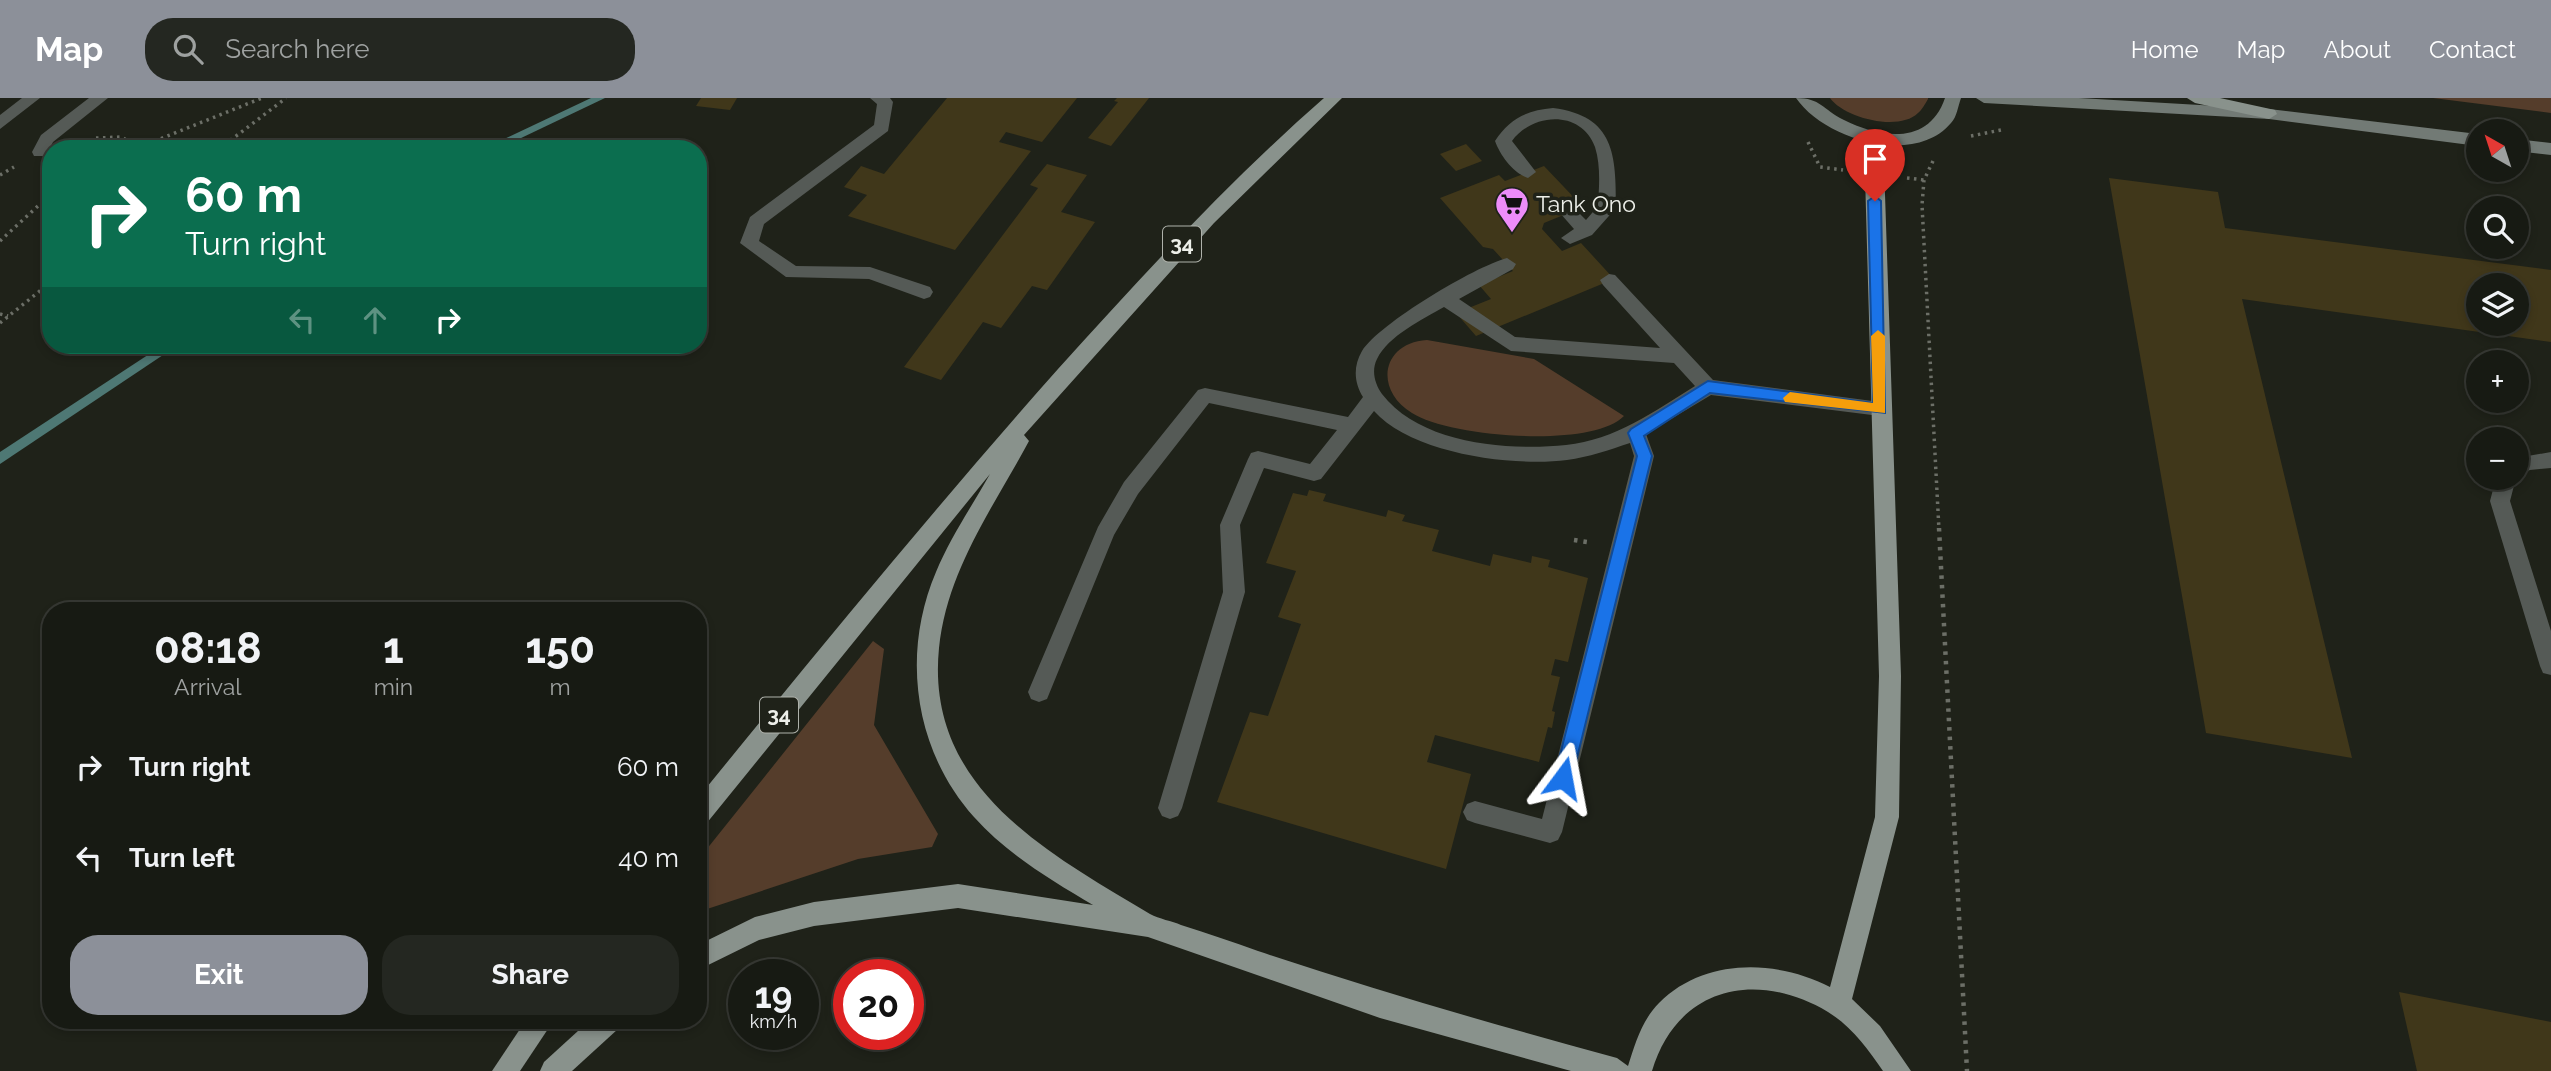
<!DOCTYPE html>
<html lang="en">
<head>
<meta charset="utf-8">
<style>
  :root { --surface:#171a13; --page:#242721; --text:#f1f3f6; --muted:#9ea1a0; --line:#363833; --accent:#8c9099 }
  body { margin:0; font-family:Raleway,sans-serif; background:var(--page); color:var(--text); height:100vh; display:flex; flex-direction:column; font-size:26px; white-space:nowrap }
  * { box-sizing:border-box; margin:0 }
  p { font-size:23px; color:var(--muted) }
  .icon { flex:none; width:38px; height:38px; fill:none; stroke:currentColor; stroke-width:2; stroke-linecap:round; stroke-linejoin:round }
  .map { position:relative; flex:1; overflow:hidden }
  .side { position:absolute; left:42px; top:504px; width:665px; height:427px; display:flex; flex-direction:column; background:var(--surface); border-radius:28px; box-shadow:0 4px 10px #0003,0 0 0 2px var(--line) }
  .side>* { flex:none }
  .banner { position:absolute; left:42px; top:42px; width:665px; height:214px; border-radius:28px; box-shadow:0 4px 10px #0003,0 0 0 2px var(--line); background:#0b6e4f; color:#fff; overflow:hidden }
  .needle { width:46px; rotate:321deg }
  .tools { position:absolute; left:2466px; top:21px; display:grid; gap:14px }
  .tools a { display:grid; place-items:center; width:63px; height:63px; border-radius:50%; background:var(--surface); box-shadow:0 4px 10px #0003,0 0 0 2px var(--line); font-size:35px }
  .speed { position:absolute; left:728px; top:861px; display:flex; gap:14px; font-size:35px; font-weight:700; text-align:center }
  .speed>* { display:grid; place-content:center; width:91px; height:91px; border-radius:50%; background:var(--surface); box-shadow:0 4px 10px #0003,0 0 0 2px var(--line); line-height:1 }
  .speed small { font-size:18px; font-weight:400 }
  .speed .limit { border:10px solid #d22; background:#fff; color:#111 }
  .pin { position:absolute; display:grid; place-items:center; width:60px; height:60px; color:#fff; margin:-72px -30px; border-radius:50% 50% 50% 0; rotate:-45deg; box-shadow:0 0 7px #0007 }
  .pin .icon { rotate:45deg }
  .me { position:absolute; width:77px; margin:-38px; rotate:13deg; stroke-linejoin:round; filter:drop-shadow(0 0 5px #0008) }
  .turn { display:flex; align-items:center; gap:24px; height:147px; padding:0 28px; font-size:32px }
  .turn .icon { width:91px; height:91px; stroke-width:2.5 }
  .turn b { display:block; font-size:49px; line-height:60px }
  .lanes { display:flex; align-items:center; height:66px; padding:0 28px; background:#0003; justify-content:center; gap:35px; direction:ltr }
  .lanes .off { opacity:.35 }
  .eta { display:flex; justify-content:space-evenly; align-items:center; height:119px; text-align:center }
  .eta b { font-size:42px; font-weight:700; line-height:49px }
  .primary-button { display:flex; gap:14px; margin-top:auto; padding:14px 28px }
  .primary-button a { flex:1; height:80px; border-radius:28px; background:var(--accent); color:#fff; font-size:28px; font-weight:700; line-height:80px; text-align:center }
  .primary-button a+a { background:var(--page); color:var(--text) }
  ul { padding:0; list-style:none }
  li { display:flex; align-items:center; gap:21px; height:91px; padding:0 28px }
  li div { flex:1 }
  li b { display:block; font-size:26px }
  li em { font-style:normal }
  header { display:flex; align-items:center; gap:42px; box-sizing:border-box; height:98px; padding:0 35px; background:var(--accent); color:#fff }
  header strong { font-size:33px }
  nav { display:flex; gap:38px; margin-inline-start:auto; font-size:24px }
  .search { width:490px; height:63px; background:var(--page); display:flex; align-items:center; gap:18px; box-sizing:border-box; padding:0 24px; border-radius:28px; color:var(--muted); font-size:26px }
  .map>svg:first-child { display:block }
  .green { fill:#553d2b }
  .lines { fill:none; stroke-linecap:round; stroke-linejoin:round }
  .stream { fill:#4e7874; fill-rule:evenodd }
  .building { fill:#40371a; fill-rule:evenodd }
  .path-far1 { stroke:#6c6f67; stroke-width:3.5; stroke-dasharray:2.5 4.5; stroke-linecap:butt }
  .path { stroke:#6c6f67; stroke-width:4.5; stroke-dasharray:3.5 6; stroke-linecap:butt }
  .lane { fill:#555a56; fill-rule:evenodd }
  .street { fill:#555a56; fill-rule:evenodd }
  .secondary { fill:#727a75; fill-rule:evenodd }
  .primary { fill:#89928c; fill-rule:evenodd }
  .route { fill:#1a73e8; stroke:#114b97; stroke-width:2 }
  .slow { fill:#f59e0b }
  .labels { text-anchor:middle; stroke-width:7; stroke-linejoin:round; paint-order:stroke }
  .shield { fill:#1f2219; stroke:#afb2ab; stroke-width:2 }
  .shield-label { font-size:21px; font-weight:bold; fill:#edefe9 }
  .poi-label { font-size:23px; fill:#edefe9; stroke:#1f2219; text-anchor:start }
</style>
</head>
<body>
<header>
<strong>Map</strong>
<div class="search"><svg class="icon" aria-label="search" viewBox="0 0 24 24"><circle cx="10" cy="10" r="6"/><path d="M15 15l6 6"/></svg>Search here</div>
<nav><a>Home</a><a>Map</a><a>About</a><a>Contact</a></nav>
</header>
<div class="map">
<svg width="2551" height="973" viewBox="0 0 2551 973">
  <rect width="100%" height="100%" fill="#1f2219"/>
  <g class="green">
    <path d="M1830 0H1928V1C1925 6 1922 12 1918 15 1899 34 1844 20 1830 0Z"/>
    <polygon points="2433,0 2551,0 2551,15"/>
    <path d="M1427 242 1534 261 1624 318C1592 351 1449 339 1412 315 1374 292 1381 245 1427 242Z"/>
    <polygon points="873,543 884,551 874,627 938,736 932,749 858,761 698,814 698,762"/>
  </g>
  <g class="lines">
    <g class="stream">
      <polygon points="591,0 605,0 498,51 483,51"/>
      <polygon points="163,247 178,247 0,366 0,354"/>
    </g>
  </g>
  <g class="building">
    <polygon points="701,0 737,0 730,12 696,8"/>
    <polygon points="947,0 1077,0 1042,44 1006,34 999,44 1031,53 955,152 848,118 867,97 844,89 861,68 884,76"/>
    <polygon points="1117,0 1149,0 1111,48 1088,40 1118,4 1114,3"/>
    <polygon points="1466,46 1482,63 1456,73 1440,56"/>
    <polygon points="1047,66 1087,77 1061,114 1095,124 1047,192 1032,188 1001,230 983,224 941,282 904,269 1038,90 1030,87"/>
    <polygon points="1544,68 1583,109 1544,125 1542,131 1562,153 1581,145 1614,181 1476,238 1456,215 1491,201 1479,187 1513,173 1493,151 1483,149 1440,100 1499,77 1505,83"/>
    <path d="M2109 80 2218 94 2225 130 2551 172V244L2242 201 2352 660 2206 635ZM2478 187H2516V226H2478Z"/>
    <polygon points="1309,392 1326,396 1323,403 1386,419 1388,412 1405,417 1402,423 1439,432 1432,453 1490,468 1493,456 1531,465 1532,458 1550,462 1548,469 1588,480 1568,564 1555,561 1551,577 1560,579 1552,613 1555,614 1552,630 1548,629 1539,664 1435,637 1427,664 1471,676 1446,771 1217,704 1250,614 1268,618 1301,526 1278,519 1296,473 1266,465 1293,395 1307,398"/>
    <polygon points="2399,894 2551,924 2551,973 2417,973"/>
  </g>
  <g class="lines">
    <g class="path-far1">
      <polyline points="1971,38 2001,32"/>
      <polyline points="96,40 122,39 129,44 130,51"/>
      <polyline points="1808,44 1820,69 1843,72"/>
      <polyline points="135,51 262,0"/>
      <polyline points="219,51 286,0"/>
      <polyline points="1933,63 1924,82 1922,107 1939,432"/>
      <polyline points="0,77 14,69"/>
      <polyline points="1907,80 1924,82"/>
      <polyline points="0,143 51,96"/>
      <polyline points="0,216 8,218"/>
      <polyline points="0,225 51,184"/>
    </g>
    <g class="path">
      <polyline points="1939,430 1967,973"/>
      <polyline points="1574,442 1587,444"/>
    </g>
    <g class="lane">
      <polygon points="89,0 108,0 53,44 46,58 34,58 32,54 41,37"/>
      <polygon points="870,0 890,0 893,4 888,33 764,126 759,143 796,168 870,169 930,189 933,194 930,199 924,201 869,181 786,179 740,145 750,119 874,27 877,6"/>
      <path d="M1553 10C1615 18 1616 57 1616 110L1592 137 1570 146 1561 140 1574 131 1560 115 1563 111H1575L1586 122 1598 108C1599 89 1601 68 1595 49 1581 11 1532 15 1512 43L1536 74 1528 80C1513 75 1500 57 1495 43 1509 21 1527 12 1553 10Z"/>
      <path d="M1507 160 1516 166 1513 171 1459 201 1515 239 1660 250 1603 187 1600 182 1609 176 1615 177 1713 282 1880 304 1890 311 1880 318 1711 297 1646 336 1654 358 1562 734 1558 742 1550 745 1475 725 1467 722 1463 714 1467 706 1475 703 1542 721 1634 358 1630 345C1609 352 1589 359 1567 362 1514 369 1412 356 1374 313L1321 381 1314 383 1264 370 1240 427 1245 494 1182 710 1178 718 1170 721 1162 718 1158 710 1223 494 1220 427 1248 361 1251 355 1258 353 1310 366 1337 332 1209 305 1138 396 1114 437 1047 601 1039 604 1031 601 1028 594 1098 429 1124 384 1198 292 1205 290 1348 319 1363 299C1354 285 1353 268 1362 253 1380 225 1474 169 1507 160ZM1444 209 1511 253 1674 265 1695 288C1655 313 1615 342 1566 347 1508 353 1420 346 1382 296 1375 286 1371 273 1377 261 1388 238 1423 221 1444 209Z"/>
      <polygon points="2551,354 2551,370 2530,372 2516,378 2516,360"/>
      <polygon points="2496,380 2516,380 2510,403 2551,533 2551,577 2543,575 2540,568 2490,403"/>
    </g>
    <polygon class="street" points="22,0 40,0 0,31 0,17"/>
    <g class="secondary">
      <path d="M1796 0C1821 0 1822 11 1844 22 1882 41 1929 47 1945 0H1961C1958 8 1957 19 1951 25 1914 69 1824 41 1796 0Z"/>
      <polygon points="1976,0 2079,0 2269,11 2478,36 2478,48 2269,21 1984,5"/>
      <polygon points="2516,41 2551,45 2551,57 2516,53"/>
    </g>
    <g class="primary">
      <path d="M1324 0H1342L1214 125 1024 337 1029 343C993 410 947 472 939 550 925 690 1048 755 1150 816 1159 821 1172 823 1181 827 1207 835 1233 844 1258 853 1377 893 1496 927 1617 960L1628 968C1635 946 1642 922 1659 905 1704 860 1776 861 1830 889L1875 719 1879 578 1865 77 1869 40 1877 34 1883 36 1901 578 1899 719 1852 901 1880 928 1911 973H1883C1868 951 1851 928 1828 914 1756 871 1677 889 1652 973H1571L1380 920 1148 839 958 810 814 828 759 842 698 872V847L755 819 814 804 958 786 1093 807C1051 782 1007 756 974 719 914 652 901 556 936 474 950 440 972 408 990 376L706 726 698 729V700C816 555 934 411 1058 271 1143 177 1228 84 1324 0Z"/>
      <polygon points="2187,0 2220,0 2275,12 2277,16 2269,21 2195,5"/>
      <polygon points="526,922 554,922 520,973 492,973"/>
      <polygon points="590,922 622,922 618,931 572,973 540,973 544,964"/>
    </g>
  </g>
  <polygon class="route" points="1875,98 1881,103 1885,315 1710,295 1644,338 1652,358 1572,680 1563,688 1557,686 1554,680 1637,358 1628,335 1631,331 1708,283 1873,305 1868,103"/>
  <polygon class="slow" points="1878,232 1885,238 1885,315 1785,304 1783,300 1790,294 1873,305 1871,238"/>
  <defs>
    <g id="supermarket-pin" transform="scale(1.75)"><path d="M0 17L-7.5 6A9.5 9.5 0 1 1 7.5 6Z" fill="#ed8cf9" stroke="#1f2219"/><path d="M-6-5.5h2.5l.6 2H6L4.5 2H-2.5L-4.4-4H-6ZM-1.5 3.2a1.3 1.3 0 1 0 .1 0ZM3 3.2a1.3 1.3 0 1 0 .1 0Z" fill="#111"/></g>
  </defs>
  <g fill-rule="evenodd">
    <use href="#supermarket-pin" x="1512" y="106"/>
  </g>
  <g class="labels">
    <g class="shield">
      <rect x="1163" y="128.5" width="38" height="35" rx="5"/>
      <rect x="760" y="599.5" width="38" height="35" rx="5"/>
    </g>
    <g class="shield-label">
      <text x="1182" y="153">34</text>
      <text x="779" y="624">34</text>
    </g>
    <g class="poi-label">
      <text x="1536" y="114">Tank Ono</text>
    </g>
  </g>
</svg>
<div class="tools">
<a><svg class="needle" viewBox="-14 -14 28 28"><path d="M0-13l5 13h-10z" fill="#e53935"/><path d="M0 13l5-13h-10z" fill="#9ea1a0"/></svg></a>
<a><svg class="icon" aria-label="search" viewBox="0 0 24 24"><circle cx="10" cy="10" r="6"/><path d="M15 15l6 6"/></svg></a>
<a><svg class="icon" aria-label="layers" viewBox="0 0 24 24"><path d="M12 4l9 5-9 5-9-5zM3 14l9 5 9-5"/></svg></a>
<a>+</a>
<a>−</a>
</div>
<div class="speed"><div>19<small>km/h</small></div><div class="limit">20</div></div>
<div class="pin" style="left:1875px;top:103px;background:#d93025"><svg class="icon" aria-label="arrive" viewBox="0 0 24 24"><path d="M6 21V4h12l-3 4 3 4H6"/></svg></div>
<svg class="me" style="left:1563px;top:680px" viewBox="-20 -20 40 40"><path d="M0-17L14 15 0 8-14 15z" fill="#1a73e8" stroke="#fff" stroke-width="4"/></svg>
<div class="banner">
<div class="turn"><svg class="icon" aria-label="right" viewBox="0 0 24 24"><path d="M7 20v-9h11M14 6l5 5-5 5"/></svg><div><b>60 m</b>Turn right</div></div>
<div class="lanes"><svg class="icon off" aria-label="left" viewBox="0 0 24 24"><path d="M17 20v-9H6M10 6l-5 5 5 5"/></svg><svg class="icon off" aria-label="ahead" viewBox="0 0 24 24"><path d="M12 20V5M6 11l6-6 6 6"/></svg><svg class="icon" aria-label="right" viewBox="0 0 24 24"><path d="M7 20v-9h11M14 6l5 5-5 5"/></svg></div>
</div>
<section class="side">
<div class="eta">
<div><b>08:18</b><p>Arrival</p></div>
<div><b>1</b><p>min</p></div>
<div><b>150</b><p>m</p></div>
</div>
<ul>
<li><svg class="icon" aria-label="right" viewBox="0 0 24 24"><path d="M7 20v-9h11M14 6l5 5-5 5"/></svg><div><b>Turn right</b></div><em>60 m</em></li>
<li><svg class="icon" aria-label="left" viewBox="0 0 24 24"><path d="M17 20v-9H6M10 6l-5 5 5 5"/></svg><div><b>Turn left</b></div><em>40 m</em></li>
</ul>
<div class="primary-button"><a>Exit</a><a>Share</a></div>
</section>
</div>
</body>
</html>
